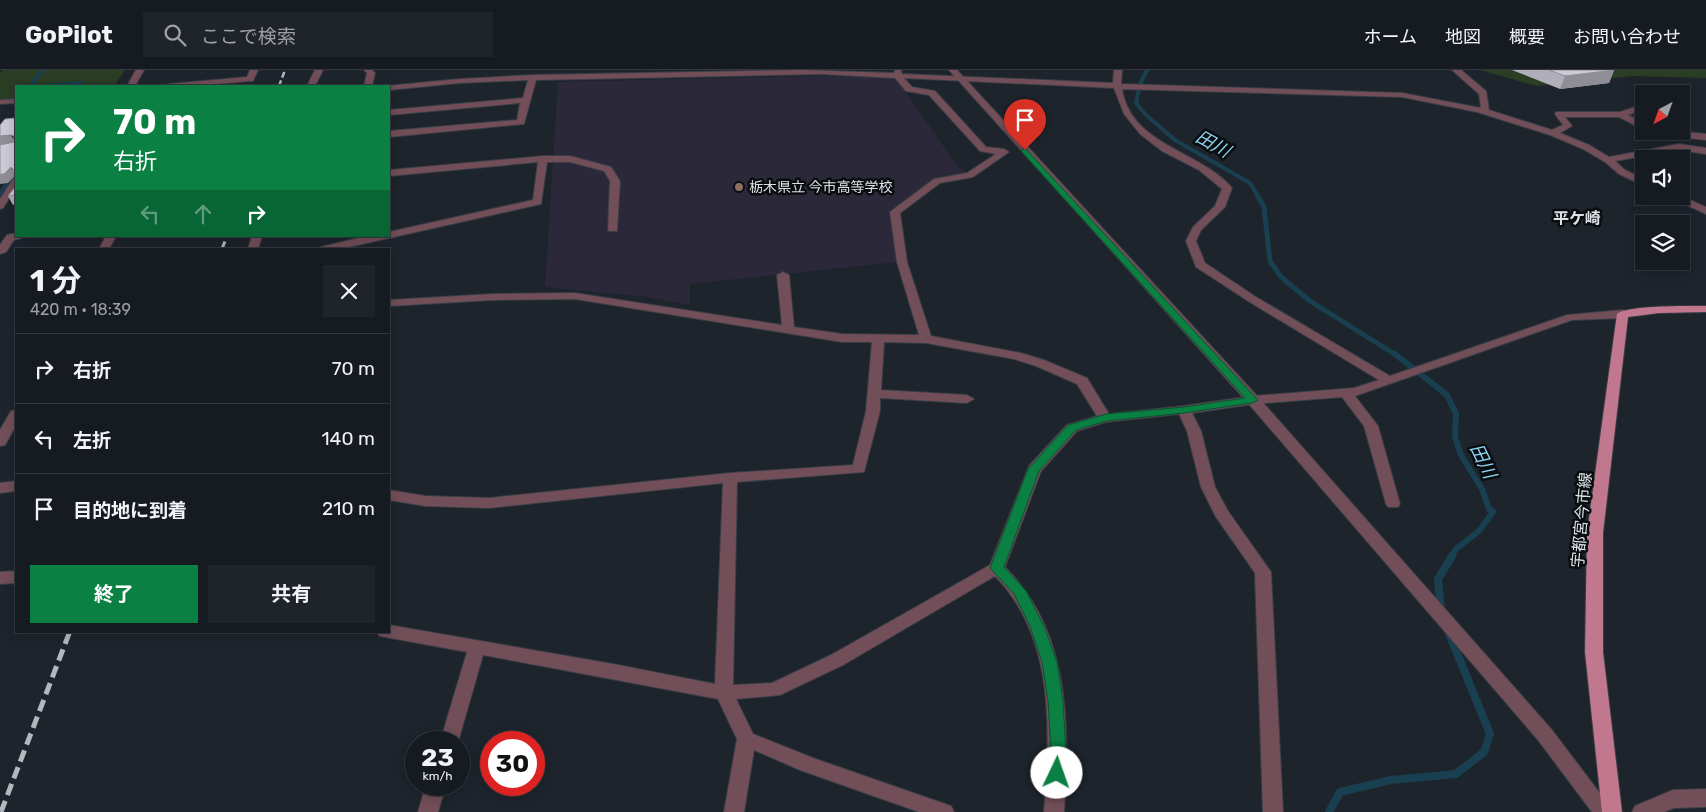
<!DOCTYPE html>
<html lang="ja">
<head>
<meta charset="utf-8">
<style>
  :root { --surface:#161b21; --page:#1f242a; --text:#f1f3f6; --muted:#9ea1a5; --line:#35393f; --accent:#0b8043 }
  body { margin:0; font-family:Rubik,"Noto Sans JP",sans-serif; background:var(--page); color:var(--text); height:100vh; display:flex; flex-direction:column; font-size:19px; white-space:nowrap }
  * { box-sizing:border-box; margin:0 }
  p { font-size:16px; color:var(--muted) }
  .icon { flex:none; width:28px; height:28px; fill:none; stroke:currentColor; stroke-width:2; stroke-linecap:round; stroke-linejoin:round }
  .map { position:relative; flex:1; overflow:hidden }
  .drawer { position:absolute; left:15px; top:178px; width:375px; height:385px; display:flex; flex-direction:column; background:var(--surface); border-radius:0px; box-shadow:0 2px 12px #0003,0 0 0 1px var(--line) }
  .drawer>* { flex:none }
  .hud { position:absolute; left:15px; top:15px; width:375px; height:152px; border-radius:0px; box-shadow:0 2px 12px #0003,0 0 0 1px var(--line); background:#0b8043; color:#fff; overflow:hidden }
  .needle { width:32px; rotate:221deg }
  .tools { position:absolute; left:1635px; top:15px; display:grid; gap:10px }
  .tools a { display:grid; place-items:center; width:55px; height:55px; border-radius:0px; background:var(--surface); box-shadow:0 2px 12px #0003,0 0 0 1px var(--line); font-size:25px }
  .speed { position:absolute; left:405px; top:661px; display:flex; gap:10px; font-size:25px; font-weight:700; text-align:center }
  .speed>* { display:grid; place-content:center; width:65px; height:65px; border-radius:50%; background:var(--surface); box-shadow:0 2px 12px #0003,0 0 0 1px var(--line); line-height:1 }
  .speed small { font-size:12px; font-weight:400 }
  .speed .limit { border:8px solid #d22; background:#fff; color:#111 }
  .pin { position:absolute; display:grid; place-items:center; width:42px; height:42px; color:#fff; margin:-51px -21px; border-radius:50% 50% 50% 0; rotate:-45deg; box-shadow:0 0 5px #0007 }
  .pin .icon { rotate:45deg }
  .me { position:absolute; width:55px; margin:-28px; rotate:3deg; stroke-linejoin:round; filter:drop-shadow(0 0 4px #0008) }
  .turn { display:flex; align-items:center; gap:18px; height:105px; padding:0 15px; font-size:22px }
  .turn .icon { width:65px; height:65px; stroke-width:2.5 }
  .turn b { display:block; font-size:35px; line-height:42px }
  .lanes { display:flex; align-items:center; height:48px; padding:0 15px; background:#0003; justify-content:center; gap:25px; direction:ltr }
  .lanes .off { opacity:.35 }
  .round { display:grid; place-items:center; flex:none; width:52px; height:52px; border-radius:0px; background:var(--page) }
  .summary { display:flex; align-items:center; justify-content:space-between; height:85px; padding:0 15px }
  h1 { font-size:30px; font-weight:700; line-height:38px }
  .primary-button { display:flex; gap:10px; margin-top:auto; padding:10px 15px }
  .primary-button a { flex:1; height:58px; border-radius:0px; background:var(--accent); color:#fff; font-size:20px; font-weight:700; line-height:58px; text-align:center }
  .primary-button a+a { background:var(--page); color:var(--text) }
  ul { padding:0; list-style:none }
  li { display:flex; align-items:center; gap:15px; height:70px; padding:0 15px; border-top:1px solid var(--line) }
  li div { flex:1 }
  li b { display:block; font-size:19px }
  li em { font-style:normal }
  header { display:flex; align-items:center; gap:30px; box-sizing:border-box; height:70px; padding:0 25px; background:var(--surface); border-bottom:1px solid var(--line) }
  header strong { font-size:24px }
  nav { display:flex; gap:28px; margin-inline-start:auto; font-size:18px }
  .search { width:350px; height:45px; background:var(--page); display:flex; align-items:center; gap:12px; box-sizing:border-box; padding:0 18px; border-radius:0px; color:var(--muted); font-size:19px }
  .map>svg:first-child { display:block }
  .education { fill:#2b2839 }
  .green { fill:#2a3e24 }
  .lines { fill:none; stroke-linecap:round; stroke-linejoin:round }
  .stream-far3 { stroke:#184050; stroke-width:4 }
  .stream-far2 { stroke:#184050; stroke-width:5 }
  .stream-far1 { stroke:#184050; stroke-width:6 }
  .stream { stroke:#184050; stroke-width:8 }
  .pedestrian-casing { stroke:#393e46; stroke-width:2 }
  .minor-casing { stroke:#393e46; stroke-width:2 }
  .tertiary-casing { stroke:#393e46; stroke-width:2 }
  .primary-casing { stroke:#393e46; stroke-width:2 }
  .pedestrian { fill:#724e58; fill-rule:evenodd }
  .minor { fill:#724e58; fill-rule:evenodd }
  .tertiary { fill:#724e58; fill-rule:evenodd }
  .primary { fill:#c1778d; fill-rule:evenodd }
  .rail-far2 { stroke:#b2b8bd; stroke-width:2.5; stroke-dasharray:6 3; stroke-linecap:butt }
  .rail-far1 { stroke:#b2b8bd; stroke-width:3; stroke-dasharray:8 4; stroke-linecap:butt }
  .rail { stroke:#b2b8bd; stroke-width:5; stroke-dasharray:12 6; stroke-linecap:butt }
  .wall { fill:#afaeb9 }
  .shaded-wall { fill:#8f8d96 }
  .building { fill:#cccad7; stroke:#8f8d96 }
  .route { fill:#0b8043; stroke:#07532c }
  .education-dot { fill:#8d6e63; stroke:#0a0d10; stroke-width:2 }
  .labels { text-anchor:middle; stroke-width:5; stroke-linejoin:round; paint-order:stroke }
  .far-poi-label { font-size:14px; fill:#dce1e6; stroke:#0a0d10; text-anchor:start }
  .far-quarter-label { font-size:16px; font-weight:bold; fill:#dce1e6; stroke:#0a0d10 }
  .street-label { font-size:16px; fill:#dce1e6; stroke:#0a0d10 }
  .water-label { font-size:18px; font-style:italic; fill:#8dd3f3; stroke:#0a0d10 }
</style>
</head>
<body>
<header>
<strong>GoPilot</strong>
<div class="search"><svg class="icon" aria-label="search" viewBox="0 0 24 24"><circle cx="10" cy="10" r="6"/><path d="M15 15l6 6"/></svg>ここで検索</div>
<nav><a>ホーム</a><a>地図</a><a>概要</a><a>お問い合わせ</a></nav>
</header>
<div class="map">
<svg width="1706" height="742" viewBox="0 0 1706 742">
  <rect width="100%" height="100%" fill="#1e242c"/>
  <polygon class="education" points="819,6 895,7 958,97 969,104 942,109 893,141 898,192 690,214 690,235 647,227 545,217 558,12"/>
  <g class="green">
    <polygon points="3,0 125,0 115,15 16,16 16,28 0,30 0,3"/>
    <polygon points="1480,0 1706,0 1706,8 1632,6 1537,16"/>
  </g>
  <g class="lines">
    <g class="stream-far3">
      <polyline points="1147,0 1140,14 1136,33 1146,45 1175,70 1250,113 1258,126"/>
      <polyline points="35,16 33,12 43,0"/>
      <polyline points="42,16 81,13 80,16"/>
      <polyline points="0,124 16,100"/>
    </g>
    <polyline class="stream-far2" points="1257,125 1264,137 1270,191 1281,207 1310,231 1396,285"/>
    <polyline class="stream-far1" points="1395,284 1447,325 1456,344 1455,367 1461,385 1482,419 1489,439 1493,442 1479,461 1456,479 1451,487"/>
    <g class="stream">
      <polyline points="1441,540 1438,509 1452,486"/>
      <polyline points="1329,742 1340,722 1391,710 1456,704 1484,682 1490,664 1448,561"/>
    </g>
    <g class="pedestrian-casing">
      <polygon id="pedestrian" points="16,108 16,117 3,138 0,139 0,129 13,109"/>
    </g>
    <g class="minor-casing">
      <g id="minor">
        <polygon points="136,0 144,0 135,16 127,16"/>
        <polygon points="250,0 258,0 253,11 250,11 194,16 165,16 169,14 247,7"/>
        <polygon points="315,0 323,0 315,16 307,16"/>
        <polygon points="364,0 372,0 375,3 372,16 364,16 367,3"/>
        <path d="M802 0 894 3 895 0H901L902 4 1113 13 1114 0H1122L1121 14 1402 23 1481 38 1479 24 1452 0H1461L1486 21 1489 40 1552 60 1563 55 1555 44 1556 42H1620L1644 34V39L1628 45 1644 53V60L1619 47H1565L1572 56 1560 63 1589 75 1609 87 1679 74 1706 78V84L1679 80 1615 91 1625 100 1644 109V116L1619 104 1605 92 1583 79 1550 65 1477 42 1402 27 1122 19C1131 76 1200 80 1232 118L1225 137 1201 160 1196 171 1205 193 1256 227 1390 306 1567 245 1623 240 1629 244 1623 248 1572 250 1355 326 1378 356 1400 434 1398 437H1388L1386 434 1364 356 1342 327 1253 334 1192 343 1201 361 1215 417 1228 441 1271 502 1283 742H1263L1255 503 1216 447 1201 417 1187 361 1179 344 1106 352 1077 361 1041 401 1005 497C1071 563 1069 655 1064 742H1044C1050 662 1056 568 995 506L843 595 780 625 736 629 753 664 813 688 951 736 954 742H919L800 700 754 680 744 742H724L737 669 718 629 483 585 458 672H440L467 582 385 567 379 566 377 561H389V555L613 594 715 614 723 413 489 438 425 436 389 430V420L425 426 489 428 730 403 853 395 866 341 872 272H842L575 229 493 230 389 236V230L493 224 575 223 782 255 777 205 783 202 789 205 794 257 842 264 919 265 897 192 890 142 934 109 967 103 996 84 980 81 929 25 906 21 895 8 819 4 536 10 524 54 389 67V61L517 50 520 33 389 45V40L523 28 528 10 460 13 389 20V16H386L460 9 533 5ZM904 8 1114 18 1124 44 1140 64 1162 81 1199 100 1222 119 1215 136 1193 157 1186 171 1196 197 1248 231 1379 310 1354 318 1253 326 1184 336 1109 344 1087 308 1044 290 1021 283 931 266 907 192 900 143 940 113 973 107 1009 82 1004 79 986 77 935 21 912 17ZM884 272 926 273 1014 289 1036 296 1077 314 1097 346 1067 355 1029 396 990 495 831 585 772 613 733 615 737 412 864 402 880 341V328L967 333 974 329 967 325 881 320Z"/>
        <polygon points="16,29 16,33 0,34 0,30"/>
        <polygon points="1647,61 1677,61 1706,64 1706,70 1651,64"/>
        <polygon points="543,86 570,86 611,97 620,111 617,161 609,161 608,159 610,111 604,101 570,92 547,92 541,134 340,179 320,179 321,177 367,166 389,166 389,162 533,130 538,92 389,106 389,100"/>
        <polygon points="1667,126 1681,126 1706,137 1706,144"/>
        <polygon points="16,163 16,166 22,166 21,168 14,170 6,182 0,184 0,175 7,165"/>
        <polygon points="106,166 116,166 109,179 99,179"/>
        <polygon points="252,166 262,166 258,179 248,179"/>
        <polygon points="16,340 16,355 5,375 0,376 0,360 11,341"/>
        <polygon points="16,411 16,421 0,423 0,413"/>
        <polygon points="16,501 16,513 0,514 0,502"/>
        <polygon points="426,715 446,715 438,742 418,742"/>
        <polygon points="1706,719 1706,737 1674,738 1664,742 1632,742 1635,736 1673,720"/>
      </g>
    </g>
    <g class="tertiary-casing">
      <polygon id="tertiary" points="949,0 957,0 1258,327 1552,660 1614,742 1592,742 1538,670 1248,333"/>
    </g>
    <g class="primary-casing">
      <path id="primary" d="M1706 236V242L1659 243 1628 247 1603 463V582L1622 742H1602L1585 582 1587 463 1617 244C1626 235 1690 236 1706 236Z"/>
    </g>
    <use href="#pedestrian" class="pedestrian"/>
    <use href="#minor" class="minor"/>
    <use href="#tertiary" class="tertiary"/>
    <use href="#primary" class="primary"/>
    <polyline class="rail-far2" points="279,16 285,0"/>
    <polyline class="rail-far1" points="222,179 227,166"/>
    <polyline class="rail" points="1,742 70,561"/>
  </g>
  <g class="wall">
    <polygon points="1512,0 1614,0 1609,13 1560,19"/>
    <polygon points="16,116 16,134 13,135 8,126"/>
  </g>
  <g class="shaded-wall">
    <polygon points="1614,0 1609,13 1560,19 1565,6"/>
    <polygon points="11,65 16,73 0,76 0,66"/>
    <polygon points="11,97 14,103 16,102 16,109 15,106 8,113 0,114 0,104"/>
  </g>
  <g class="building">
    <polygon points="1549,0 1614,0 1565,6"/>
    <polygon points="16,48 16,102 13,103 13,99 11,97 4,104 0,104 0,75 14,72 14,66 11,65 0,66 0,55 5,49"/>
    <polygon points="16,116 16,125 8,126"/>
  </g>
  <polygon class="route" points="1025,78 1258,330 1252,333 1184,343 1107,351 1076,360 1039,401 1004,497 1026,521 1044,556 1057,592 1063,631 1066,683 1065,703 1063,708 1057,710 1051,708 1049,703 1051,683 1048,631 1042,592 1030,556 1014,524 990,498 1028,399 1068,355 1106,344 1184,337 1245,328 1022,82 1021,80"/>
  <circle class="education-dot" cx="739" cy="117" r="5"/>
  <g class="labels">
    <g class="far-poi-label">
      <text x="749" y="122">栃木県立 今市高等学校</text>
    </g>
    <g class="far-quarter-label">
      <text x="1577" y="154">平ケ崎</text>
    </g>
    <g class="street-label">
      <text transform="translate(1581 450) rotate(-85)" y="6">宇都宮今市線</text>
    </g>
    <g class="water-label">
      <text transform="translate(1213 74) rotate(29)" y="6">田川</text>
      <text transform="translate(1483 391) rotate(64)" y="6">田川</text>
    </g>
  </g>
</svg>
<div class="tools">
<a><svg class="needle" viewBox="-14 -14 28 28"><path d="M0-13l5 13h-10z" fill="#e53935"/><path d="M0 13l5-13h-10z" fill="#9ea1a5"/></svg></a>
<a><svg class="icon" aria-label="sound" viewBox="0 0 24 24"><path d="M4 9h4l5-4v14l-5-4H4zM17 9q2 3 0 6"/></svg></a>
<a><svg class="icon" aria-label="layers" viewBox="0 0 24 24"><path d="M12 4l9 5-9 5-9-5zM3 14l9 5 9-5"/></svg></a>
</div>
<div class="speed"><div>23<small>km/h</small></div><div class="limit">30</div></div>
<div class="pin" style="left:1025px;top:80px;background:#d93025"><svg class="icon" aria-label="arrive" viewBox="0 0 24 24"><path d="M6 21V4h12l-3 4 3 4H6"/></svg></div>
<svg class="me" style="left:1057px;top:703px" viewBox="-20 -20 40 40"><circle r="19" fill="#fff"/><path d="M0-13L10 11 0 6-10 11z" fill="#0b8043"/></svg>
<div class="hud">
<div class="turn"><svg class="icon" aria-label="right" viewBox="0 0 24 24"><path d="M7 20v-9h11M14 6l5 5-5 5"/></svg><div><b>70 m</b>右折</div></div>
<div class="lanes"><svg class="icon off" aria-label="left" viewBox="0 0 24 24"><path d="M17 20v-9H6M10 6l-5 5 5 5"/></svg><svg class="icon off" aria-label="ahead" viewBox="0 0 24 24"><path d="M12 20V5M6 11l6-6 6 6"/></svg><svg class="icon" aria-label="right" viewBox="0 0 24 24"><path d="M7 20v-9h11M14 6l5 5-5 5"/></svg></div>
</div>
<section class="drawer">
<div class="summary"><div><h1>1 分</h1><p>420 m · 18:39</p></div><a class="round"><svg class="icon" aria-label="close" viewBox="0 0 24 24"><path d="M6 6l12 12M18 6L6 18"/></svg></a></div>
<ul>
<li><svg class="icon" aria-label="right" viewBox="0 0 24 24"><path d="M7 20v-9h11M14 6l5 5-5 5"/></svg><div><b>右折</b></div><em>70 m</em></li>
<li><svg class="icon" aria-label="left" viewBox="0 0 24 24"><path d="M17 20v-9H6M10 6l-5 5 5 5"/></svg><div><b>左折</b></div><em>140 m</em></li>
<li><svg class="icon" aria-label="arrive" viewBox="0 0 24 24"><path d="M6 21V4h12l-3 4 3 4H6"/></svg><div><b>目的地に到着</b></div><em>210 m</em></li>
</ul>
<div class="primary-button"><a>終了</a><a>共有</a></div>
</section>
</div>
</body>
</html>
